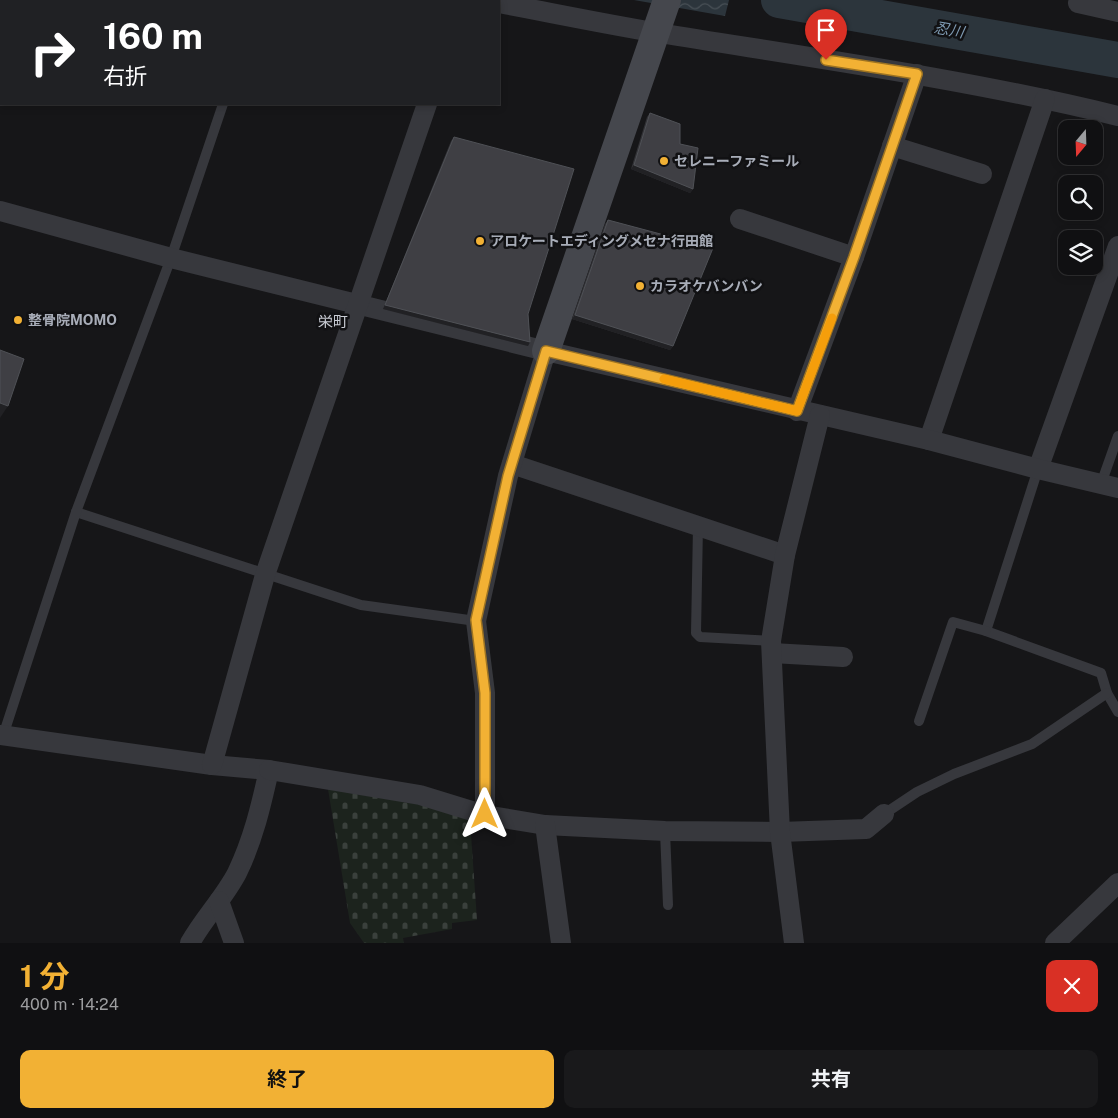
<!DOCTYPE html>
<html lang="ja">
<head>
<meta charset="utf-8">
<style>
  :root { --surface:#101012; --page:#19191b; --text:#f1f3f6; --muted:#9c9d9f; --line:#303032; --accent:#f2b134 }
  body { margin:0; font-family:"Public Sans","Noto Sans JP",sans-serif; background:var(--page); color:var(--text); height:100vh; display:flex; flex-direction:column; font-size:19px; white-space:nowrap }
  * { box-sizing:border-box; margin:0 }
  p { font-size:16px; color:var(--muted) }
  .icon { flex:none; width:28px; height:28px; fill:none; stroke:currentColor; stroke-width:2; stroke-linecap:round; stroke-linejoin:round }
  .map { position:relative; height:943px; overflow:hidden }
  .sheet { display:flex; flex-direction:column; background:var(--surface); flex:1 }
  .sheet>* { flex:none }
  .hud { position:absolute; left:0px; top:0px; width:500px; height:105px; box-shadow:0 2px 8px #0003,0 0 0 1px var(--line); background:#202124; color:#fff; overflow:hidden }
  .needle { width:32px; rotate:199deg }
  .controls { position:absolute; left:1058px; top:120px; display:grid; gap:10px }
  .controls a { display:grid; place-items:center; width:45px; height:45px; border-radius:10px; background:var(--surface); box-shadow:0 2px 8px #0003,0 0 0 1px var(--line); font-size:25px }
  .pin { position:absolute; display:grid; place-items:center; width:42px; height:42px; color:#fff; margin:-51px -21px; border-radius:50% 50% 50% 0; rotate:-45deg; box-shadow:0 0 5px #0007 }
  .pin .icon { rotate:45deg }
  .me { position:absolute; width:55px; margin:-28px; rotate:0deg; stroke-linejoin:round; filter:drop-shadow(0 0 4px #0008) }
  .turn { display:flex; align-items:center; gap:18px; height:105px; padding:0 20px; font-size:22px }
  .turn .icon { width:65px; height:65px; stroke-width:2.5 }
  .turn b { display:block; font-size:35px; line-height:42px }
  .round { display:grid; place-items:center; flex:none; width:52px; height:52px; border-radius:10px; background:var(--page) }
  .summary { display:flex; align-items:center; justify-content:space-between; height:85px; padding:0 20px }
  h1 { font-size:30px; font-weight:700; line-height:38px; color:var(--accent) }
  .cta { display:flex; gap:10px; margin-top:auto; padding:10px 20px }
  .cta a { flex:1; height:58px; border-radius:10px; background:var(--accent); color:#111; font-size:20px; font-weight:700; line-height:58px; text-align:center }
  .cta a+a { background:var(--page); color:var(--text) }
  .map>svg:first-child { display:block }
  .cemetery { fill:url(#cemetery-stones) }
  .water { fill:url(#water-waves) }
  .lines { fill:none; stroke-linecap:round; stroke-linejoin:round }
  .river { stroke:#2c353c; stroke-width:36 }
  .lane { stroke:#37383d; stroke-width:10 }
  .street { stroke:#37383d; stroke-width:20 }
  .secondary { stroke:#45474d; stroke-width:28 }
  .wall { fill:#323236 }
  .shaded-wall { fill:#212124 }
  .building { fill:#3f3f44; stroke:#4f5156 }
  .route-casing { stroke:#9d7322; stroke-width:12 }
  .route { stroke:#f2b134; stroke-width:9 }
  .slow { stroke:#f59e0b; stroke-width:9 }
  .poi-dot { fill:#f2b134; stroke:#111113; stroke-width:2 }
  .labels { text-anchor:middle; stroke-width:5; stroke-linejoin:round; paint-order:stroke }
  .poi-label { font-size:14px; font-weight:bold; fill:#a8adb8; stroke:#111113; text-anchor:start }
  .water-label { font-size:15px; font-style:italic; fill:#7f9bb3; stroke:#111113 }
  .neighbourhood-label { font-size:15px; fill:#c9ccd4; stroke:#111113 }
</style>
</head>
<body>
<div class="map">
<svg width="1118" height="943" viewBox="0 0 1118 943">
  <defs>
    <pattern id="cemetery-stones" width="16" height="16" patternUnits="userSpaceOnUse" patternTransform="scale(1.25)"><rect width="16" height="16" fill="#1c231d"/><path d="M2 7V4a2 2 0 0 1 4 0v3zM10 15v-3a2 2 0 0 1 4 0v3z" fill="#3a403c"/></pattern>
    <pattern id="water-waves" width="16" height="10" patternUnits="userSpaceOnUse" patternTransform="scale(1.25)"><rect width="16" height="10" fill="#2c353c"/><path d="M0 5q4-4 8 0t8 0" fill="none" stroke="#485056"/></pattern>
  </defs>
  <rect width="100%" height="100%" fill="#161618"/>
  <polygon class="cemetery" points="328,789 404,799 470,820 477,920 452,923 452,929 403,938 404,943 364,943 350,923"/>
  <polygon class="water" points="634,0 729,0 725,16"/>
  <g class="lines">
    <polyline class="river" points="779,0 1118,60"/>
    <g class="lane">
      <polyline points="258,1 259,0"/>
      <polyline points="1038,469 986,631 1101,673 1107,693 1118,712"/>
      <polyline points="1101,484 1118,436"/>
      <polyline points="76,512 361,605 476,621"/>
      <polyline points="698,526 696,633 700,637 771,641"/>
      <polyline points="919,721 953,622 986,631"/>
      <polyline points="3,736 76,512 171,258 223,104"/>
      <polyline points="884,814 917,792 954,774 1032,744 1107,693"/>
      <polyline points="665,831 668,905"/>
    </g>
    <g class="street">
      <polyline points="1079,0 1078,3 1118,12"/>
      <polyline points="462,1 462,0"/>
      <path d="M499 3C552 13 605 24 659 33 813 58 967 79 1118 116"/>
      <polyline points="892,146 982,174"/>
      <polyline points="0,211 171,258 546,351"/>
      <polyline points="740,219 854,257"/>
      <polyline points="797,411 854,257 917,74"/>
      <polyline points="929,440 1045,99"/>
      <polyline points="512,464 785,555"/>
      <polyline points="1038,469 1118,246"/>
      <polyline points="772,653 843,657"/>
      <path d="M0 735 212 765 269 770C261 806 253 840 237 873 224 898 204 918 190 943"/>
      <polyline points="212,765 265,575 427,104"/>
      <polyline points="269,770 420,795 485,815 545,825 665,831 780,832 866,829 884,814"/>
      <polyline points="485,815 485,693 476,621 508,476 546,351 929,440 1038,469 1118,488"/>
      <polyline points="545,825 561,943"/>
      <polyline points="219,901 234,943"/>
      <polyline points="794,943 780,832 771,641 785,555 820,415"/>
      <polyline points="1055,943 1118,883"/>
    </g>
    <g class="secondary">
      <polyline points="9,1 9,0"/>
      <polyline points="0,32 1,27"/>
      <polyline points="546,351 667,0"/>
    </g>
  </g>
  <g class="wall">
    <polygon points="650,113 680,144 693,189 690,193 631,169 647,117"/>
    <polygon points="454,137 528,314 530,342 528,346 383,309 451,141"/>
    <polygon points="608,220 673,346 670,350 572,319 605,224"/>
  </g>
  <g class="shaded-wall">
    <polygon points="634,165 693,189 690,193 631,169"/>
    <polygon points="385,305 530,342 528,346 383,309"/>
    <polygon points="575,315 673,346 670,350 572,319"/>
    <polygon points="0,403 8,406 0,418"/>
  </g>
  <g class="building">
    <polygon points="26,0 77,0 76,1 26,1"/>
    <polygon points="650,113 680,124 680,144 698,148 693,189 634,165"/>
    <polygon points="454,137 574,169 528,314 530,342 385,305"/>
    <polygon points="608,220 713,248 673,346 575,315"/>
    <polygon points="0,350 24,359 8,406 0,403"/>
  </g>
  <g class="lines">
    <g class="route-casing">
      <polyline id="route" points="485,814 485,693 476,620 508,476 546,351 797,411 854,257 917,74 826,60"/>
    </g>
    <use href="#route" class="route"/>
    <polyline class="slow" points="664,379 797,411 832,318"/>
  </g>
  <g class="poi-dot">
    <circle cx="664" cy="161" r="5"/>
    <circle cx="480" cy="241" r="5"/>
    <circle cx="640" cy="286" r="5"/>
    <circle cx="18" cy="320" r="5"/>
  </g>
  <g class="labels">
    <g class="poi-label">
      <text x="674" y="166">セレニーファミール</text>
      <text x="490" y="246">アロケートエディングメセナ行田館</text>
      <text x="650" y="291">カラオケバンバン</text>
      <text x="28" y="325">整骨院MOMO</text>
    </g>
    <g class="water-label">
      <text transform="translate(949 30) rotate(10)" y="5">忍川</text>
    </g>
    <g class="neighbourhood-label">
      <text x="333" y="327">栄町</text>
    </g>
  </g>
</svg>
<div class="controls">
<a><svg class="needle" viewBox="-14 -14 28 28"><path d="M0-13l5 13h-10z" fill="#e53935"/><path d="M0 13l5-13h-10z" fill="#9c9d9f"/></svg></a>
<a><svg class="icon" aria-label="search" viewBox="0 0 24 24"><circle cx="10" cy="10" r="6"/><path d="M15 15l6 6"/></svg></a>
<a><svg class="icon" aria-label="layers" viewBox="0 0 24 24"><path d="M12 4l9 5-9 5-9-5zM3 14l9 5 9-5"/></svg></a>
</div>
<div class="pin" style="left:826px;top:60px;background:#d93025"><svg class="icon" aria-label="arrive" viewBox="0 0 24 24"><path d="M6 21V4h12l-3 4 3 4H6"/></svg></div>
<svg class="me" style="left:485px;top:814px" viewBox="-20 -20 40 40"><path d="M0-17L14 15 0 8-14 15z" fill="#f2b134" stroke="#fff" stroke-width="4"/></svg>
<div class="hud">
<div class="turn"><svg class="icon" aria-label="right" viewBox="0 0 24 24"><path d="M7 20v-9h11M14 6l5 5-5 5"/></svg><div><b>160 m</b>右折</div></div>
</div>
</div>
<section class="sheet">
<div class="summary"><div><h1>1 分</h1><p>400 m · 14:24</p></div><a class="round" style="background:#d93025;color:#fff"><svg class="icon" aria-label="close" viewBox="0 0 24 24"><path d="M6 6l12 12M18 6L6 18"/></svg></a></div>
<div class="cta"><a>終了</a><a>共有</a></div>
</section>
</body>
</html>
